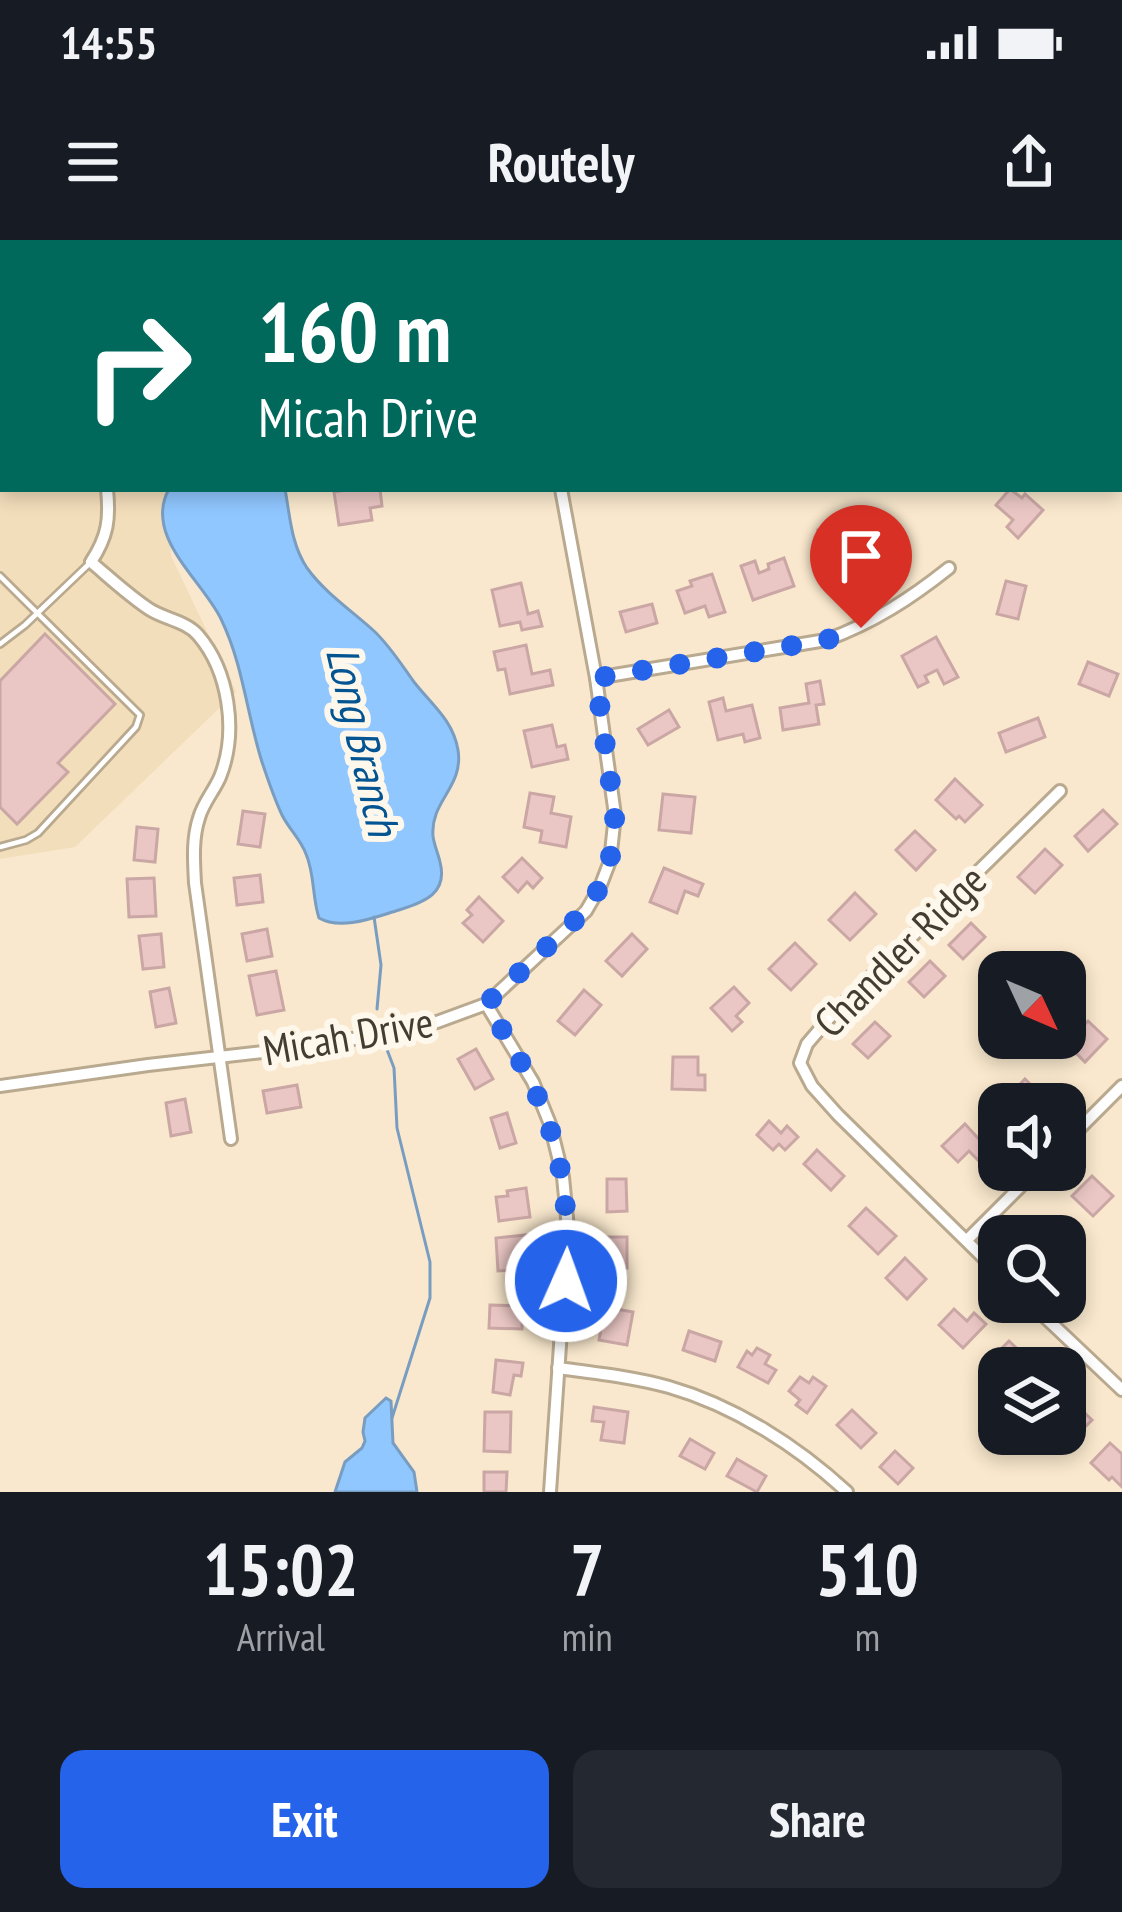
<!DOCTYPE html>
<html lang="en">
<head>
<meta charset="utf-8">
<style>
  :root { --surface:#171b24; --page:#242831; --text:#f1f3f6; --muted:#9ea1a6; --accent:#2563eb }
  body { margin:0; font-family:"PT Sans Narrow",sans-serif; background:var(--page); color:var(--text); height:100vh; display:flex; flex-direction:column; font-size:45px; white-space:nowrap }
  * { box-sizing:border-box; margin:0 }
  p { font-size:39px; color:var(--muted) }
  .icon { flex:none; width:66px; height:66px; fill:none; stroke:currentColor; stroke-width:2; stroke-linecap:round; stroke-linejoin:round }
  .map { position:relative; height:1252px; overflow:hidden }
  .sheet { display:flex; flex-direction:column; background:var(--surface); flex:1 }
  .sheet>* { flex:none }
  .banner { position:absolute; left:0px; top:0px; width:1122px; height:252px; box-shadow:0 6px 18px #0003; background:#00695c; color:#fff; overflow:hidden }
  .needle { width:78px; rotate:134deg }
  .buttons { position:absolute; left:978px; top:711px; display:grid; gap:24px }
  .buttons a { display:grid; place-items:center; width:108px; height:108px; border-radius:24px; background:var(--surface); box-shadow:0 6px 18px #0003; font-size:60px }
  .pin { position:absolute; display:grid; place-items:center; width:102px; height:102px; color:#fff; margin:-123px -51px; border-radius:50% 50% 50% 0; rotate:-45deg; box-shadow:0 0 12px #0007 }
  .pin .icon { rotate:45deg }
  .me { position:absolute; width:132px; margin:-66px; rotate:2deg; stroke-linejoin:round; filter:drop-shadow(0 0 9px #0008) }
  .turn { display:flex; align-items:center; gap:42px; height:252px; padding:0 60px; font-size:54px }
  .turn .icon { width:156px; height:156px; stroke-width:2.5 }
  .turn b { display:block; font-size:84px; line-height:102px }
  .eta { display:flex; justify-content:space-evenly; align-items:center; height:204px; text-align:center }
  .eta b { font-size:72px; font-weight:700; line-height:84px }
  .button { display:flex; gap:24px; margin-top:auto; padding:24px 60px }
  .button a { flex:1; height:138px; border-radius:24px; background:var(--accent); color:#fff; font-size:48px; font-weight:700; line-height:138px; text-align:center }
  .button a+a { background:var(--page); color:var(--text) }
  .status { display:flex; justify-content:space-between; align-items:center; height:84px; padding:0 60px; background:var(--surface); direction:ltr }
  .status svg { height:33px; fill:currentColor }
  header { display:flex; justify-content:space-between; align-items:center; height:156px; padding:0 60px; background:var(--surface); font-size:54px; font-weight:700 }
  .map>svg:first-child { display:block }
  .built { fill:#f3debb }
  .water { fill:#90c7ff; stroke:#799dc1; stroke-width:3 }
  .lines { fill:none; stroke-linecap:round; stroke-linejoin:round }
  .stream { stroke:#799dc1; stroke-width:3 }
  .building { fill:#eac7c4; stroke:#caa7a5; stroke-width:3 }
  .service-casing { stroke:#b9a98f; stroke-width:10 }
  .minor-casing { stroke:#b9a98f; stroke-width:16 }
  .primary-casing { stroke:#b9a98f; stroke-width:22 }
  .service { stroke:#fff; stroke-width:4.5 }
  .minor { stroke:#fff; stroke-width:10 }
  .primary { stroke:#fff; stroke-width:16 }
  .route { stroke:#2563eb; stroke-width:21; stroke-dasharray:0 37.8 }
  .labels { text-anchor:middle; stroke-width:12; stroke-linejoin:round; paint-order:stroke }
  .street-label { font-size:42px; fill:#423c31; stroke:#fef7ec }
  .water-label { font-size:45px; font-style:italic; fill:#025592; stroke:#fef7ec }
</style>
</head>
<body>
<div class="status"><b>14:55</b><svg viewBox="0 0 49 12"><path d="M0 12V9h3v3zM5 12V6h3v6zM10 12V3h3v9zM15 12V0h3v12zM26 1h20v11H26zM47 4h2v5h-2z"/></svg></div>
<header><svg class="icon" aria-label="menu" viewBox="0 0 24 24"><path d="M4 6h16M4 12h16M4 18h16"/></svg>Routely<svg class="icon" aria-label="share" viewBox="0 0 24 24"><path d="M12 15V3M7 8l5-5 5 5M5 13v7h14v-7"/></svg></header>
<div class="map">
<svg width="1122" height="1252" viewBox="0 0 1122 1252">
  <rect width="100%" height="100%" fill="#f9e8cd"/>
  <polygon class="built" points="0,0 200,0 200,3 3,3 3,249 175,249 170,260 171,316 236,452 75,607 0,619"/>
  <g class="water">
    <path d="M169 249H285C290 276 291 304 307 328 325 353 352 371 374 391 390 406 401 424 414 442 431 464 453 480 458 510 464 547 430 561 433 596 434 605 438 613 440 622 448 653 425 662 399 670 375 677 342 691 319 678 312 657 315 635 306 614 301 600 289 589 282 575 274 558 268 540 262 522 247 475 243 424 221 379 202 340 143 296 169 249Z"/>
    <polygon points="386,1158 391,1161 393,1203 414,1232 417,1252 335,1252 345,1222 362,1208 365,1201 363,1192 365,1178"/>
  </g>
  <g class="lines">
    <g class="stream">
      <polyline points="252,3 252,0"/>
      <polyline points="374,677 381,725 377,769"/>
      <polyline points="386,807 394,828 397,888 430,1022 430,1058 392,1178"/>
    </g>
  </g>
  <g class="building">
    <polygon points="352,249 380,249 382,266 370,268 372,280 339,285 334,252"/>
    <polygon points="1010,249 1022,258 1025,254 1043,270 1018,298 1007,287 1013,280 996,265"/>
    <polygon points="840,284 843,295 862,290 868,315 839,323 837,317 826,320 818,290"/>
    <polygon points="784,318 794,346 753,360 741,326 755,321 759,333 769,329 768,324"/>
    <polygon points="712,334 725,372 709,377 705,366 685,373 677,351 692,346 690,341"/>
    <polygon points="1006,341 1026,346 1018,379 997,374"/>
    <polygon points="521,343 528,374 538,371 542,386 522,390 520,382 500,386 492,350"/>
    <polygon points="652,364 657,383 626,392 620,372"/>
    <polygon points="45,394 115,464 58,523 68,532 17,584 0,567 0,441"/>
    <polygon points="936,397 958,437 944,444 937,430 925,436 928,442 918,447 902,416"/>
    <polygon points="526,405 532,434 550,430 553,445 510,454 505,429 498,430 494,412"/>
    <polygon points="1088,422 1118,434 1109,456 1079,444"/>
    <polygon points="820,441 824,464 816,465 819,484 783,490 780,468 809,463 806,444"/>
    <polygon points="723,458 726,471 752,465 760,498 745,502 743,494 718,500 709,462"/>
    <polygon points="669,470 679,487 648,505 638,489"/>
    <polygon points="1038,478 1045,497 1006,512 999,493"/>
    <polygon points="552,485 557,507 565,505 568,519 532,527 524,491"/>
    <polygon points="955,539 982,565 965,582 959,576 956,579 936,560"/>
    <polygon points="530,553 554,557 551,573 571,577 566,607 540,602 542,591 524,587"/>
    <polygon points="663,554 695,557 691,593 659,590"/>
    <polygon points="1103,570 1117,584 1088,611 1075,596"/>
    <polygon points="243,571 265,574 260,607 238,604"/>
    <polygon points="137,587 158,589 155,622 134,620"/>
    <polygon points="915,591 935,610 916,630 896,610"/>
    <polygon points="1045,609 1062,625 1035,653 1018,637"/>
    <polygon points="522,618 542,638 533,648 527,642 518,652 503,637"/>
    <polygon points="664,628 703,644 698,656 685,651 677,673 650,662"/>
    <polygon points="260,635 263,662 237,665 234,638"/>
    <polygon points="154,638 156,676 129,677 127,639"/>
    <polygon points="855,653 876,674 850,700 829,680"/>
    <polygon points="479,657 503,681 483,702 463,683 472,675 467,670"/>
    <polygon points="971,683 985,697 963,719 949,705"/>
    <polygon points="267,689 272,716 247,721 242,694"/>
    <polygon points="161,694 164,727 143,729 139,696"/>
    <polygon points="632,694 647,709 622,736 606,721"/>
    <polygon points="795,703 816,724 791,750 769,729"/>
    <polygon points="930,721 945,736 924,757 909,742"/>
    <polygon points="276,731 284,770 257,775 249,736"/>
    <polygon points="734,747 749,763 736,776 742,782 732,791 711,768"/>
    <polygon points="169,748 176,783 156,787 150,752"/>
    <polygon points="584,750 601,765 575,795 558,781"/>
    <polygon points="1088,781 1107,799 1085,822 1066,803"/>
    <polygon points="875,782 890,796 868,818 853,804"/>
    <polygon points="476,809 493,839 475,849 458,819"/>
    <polygon points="673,817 698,817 698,835 705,835 705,850 672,849"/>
    <polygon points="1025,839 1044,858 1037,864 1001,864"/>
    <polygon points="297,845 301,867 267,873 263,851"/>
    <polygon points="185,859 191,892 171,896 166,863"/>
    <polygon points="507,873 516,903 500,908 491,878"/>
    <polygon points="769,881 781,893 787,886 798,897 785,910 779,904 773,910 757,895"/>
    <polygon points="965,884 988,909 978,920 969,911 958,922 942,906"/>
    <polygon points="817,910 844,936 831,950 804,924"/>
    <polygon points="1092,936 1113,956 1093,976 1072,956"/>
    <polygon points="607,939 626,939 627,971 607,972"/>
    <polygon points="526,948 530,977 499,981 496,957 508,956 507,951"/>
    <polygon points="866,968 896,996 878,1014 849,986"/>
    <polygon points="526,995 528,1029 498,1031 496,998"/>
    <rect x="607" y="997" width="20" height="31"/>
    <polygon points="905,1018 926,1039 907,1059 886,1038"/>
    <polygon points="490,1065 522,1066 522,1089 489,1088"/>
    <polygon points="605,1067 633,1072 627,1105 599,1100"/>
    <polygon points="954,1069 967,1081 974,1073 986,1084 963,1108 939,1085"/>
    <polygon points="689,1091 721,1102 715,1121 683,1110"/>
    <polygon points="1009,1101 1028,1119 1020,1126 1022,1128 1002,1128 992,1118"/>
    <polygon points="757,1108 770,1115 765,1124 776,1130 768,1143 738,1127 747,1111 752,1115"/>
    <polygon points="496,1120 523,1123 521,1136 514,1135 510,1155 493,1152"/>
    <polygon points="800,1137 809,1143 813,1137 826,1146 807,1173 796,1165 800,1160 789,1151"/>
    <polygon points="1065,1154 1092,1180 1078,1194 1065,1182"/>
    <polygon points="594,1167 628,1172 624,1203 601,1200 604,1182 592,1181"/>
    <polygon points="852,1170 876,1193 861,1208 837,1185"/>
    <polygon points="485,1172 511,1172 510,1212 484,1211"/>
    <polygon points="690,1199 714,1213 705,1229 680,1216"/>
    <polygon points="1110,1203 1122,1214 1122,1247 1112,1237 1109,1240 1091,1223"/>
    <polygon points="895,1211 913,1228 898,1244 880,1227"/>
    <polygon points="737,1219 766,1236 757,1252 727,1236"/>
    <polygon points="484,1232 507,1232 506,1252 484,1252"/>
  </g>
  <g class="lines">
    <g class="service-casing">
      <g id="service">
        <polyline points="175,0 175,3"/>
        <polyline points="0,14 3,14"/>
        <polyline points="0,336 140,475 136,487 38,593 26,600 0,607"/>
        <polyline points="0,404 25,385 91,322"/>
      </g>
    </g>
    <g class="minor-casing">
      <g id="minor">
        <polyline points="506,0 507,3"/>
        <polyline points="1120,0 1122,2"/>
        <path d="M107 249C110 279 108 296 91 322 110 338 128 355 149 369 164 379 186 381 198 395 229 431 238 492 220 537 214 551 203 563 199 578 192 599 194 622 195 643L231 899"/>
        <path d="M596 438 826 400C873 383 910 359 949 328"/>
        <polyline points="486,764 533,842 550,884 563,937 568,988 550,1252"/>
        <polyline points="0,846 148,825 289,809 385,794 437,782 486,764 586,671 600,647 610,621 615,575 596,438 561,249"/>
        <polyline points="1065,903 1122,846"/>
        <polyline points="967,1000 1037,930"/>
        <polyline points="999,1033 838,875 812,846 800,823 807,804 831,776 1060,551"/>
        <polyline points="1029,1062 1122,1150"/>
        <path d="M558 1128C595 1133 633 1137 669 1147 735 1166 797 1206 847 1252"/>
      </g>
    </g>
    <g class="primary-casing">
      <g id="primary">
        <polyline points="1005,3 1016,0"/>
        <polyline points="1101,3 1111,0"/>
        <polyline points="0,179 3,178"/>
        <polyline points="0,206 3,206"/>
      </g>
    </g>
    <use href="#service" class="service"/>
    <use href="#minor" class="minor"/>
    <use href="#primary" class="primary"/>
  </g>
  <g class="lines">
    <path class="route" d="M566 1041C572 923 549 862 486 764L586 670 600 647 610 621 615 575 596 438 826 400 861 388"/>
  </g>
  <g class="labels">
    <g class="street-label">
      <text transform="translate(900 711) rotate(-45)" y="15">Chandler Ridge</text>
      <text transform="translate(348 796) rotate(-10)" y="15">Micah Drive</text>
    </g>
    <g class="water-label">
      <text transform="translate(363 501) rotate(77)" y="16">Long Branch</text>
    </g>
  </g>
</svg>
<div class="buttons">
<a><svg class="needle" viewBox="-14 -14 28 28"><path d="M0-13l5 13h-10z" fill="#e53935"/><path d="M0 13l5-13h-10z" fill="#9ea1a6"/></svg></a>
<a><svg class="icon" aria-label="sound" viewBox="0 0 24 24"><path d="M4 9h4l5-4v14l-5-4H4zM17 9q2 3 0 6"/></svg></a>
<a><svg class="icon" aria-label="search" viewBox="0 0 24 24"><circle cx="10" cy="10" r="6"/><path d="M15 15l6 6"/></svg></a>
<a><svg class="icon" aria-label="layers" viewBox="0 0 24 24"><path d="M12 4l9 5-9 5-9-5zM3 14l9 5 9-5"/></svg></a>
</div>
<div class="pin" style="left:861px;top:388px;background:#d93025"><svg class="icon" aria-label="arrive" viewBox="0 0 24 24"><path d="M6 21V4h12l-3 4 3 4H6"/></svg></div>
<svg class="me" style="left:566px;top:1041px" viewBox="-20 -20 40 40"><circle r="17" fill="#2563eb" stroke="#fff" stroke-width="3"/><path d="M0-11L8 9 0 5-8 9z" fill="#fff"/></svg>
<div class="banner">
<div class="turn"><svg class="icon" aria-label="right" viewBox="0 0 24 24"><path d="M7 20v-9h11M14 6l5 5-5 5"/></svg><div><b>160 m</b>Micah Drive</div></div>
</div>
</div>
<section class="sheet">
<div class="eta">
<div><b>15:02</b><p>Arrival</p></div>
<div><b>7</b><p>min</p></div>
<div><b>510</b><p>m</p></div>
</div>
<div class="button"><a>Exit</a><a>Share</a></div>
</section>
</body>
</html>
